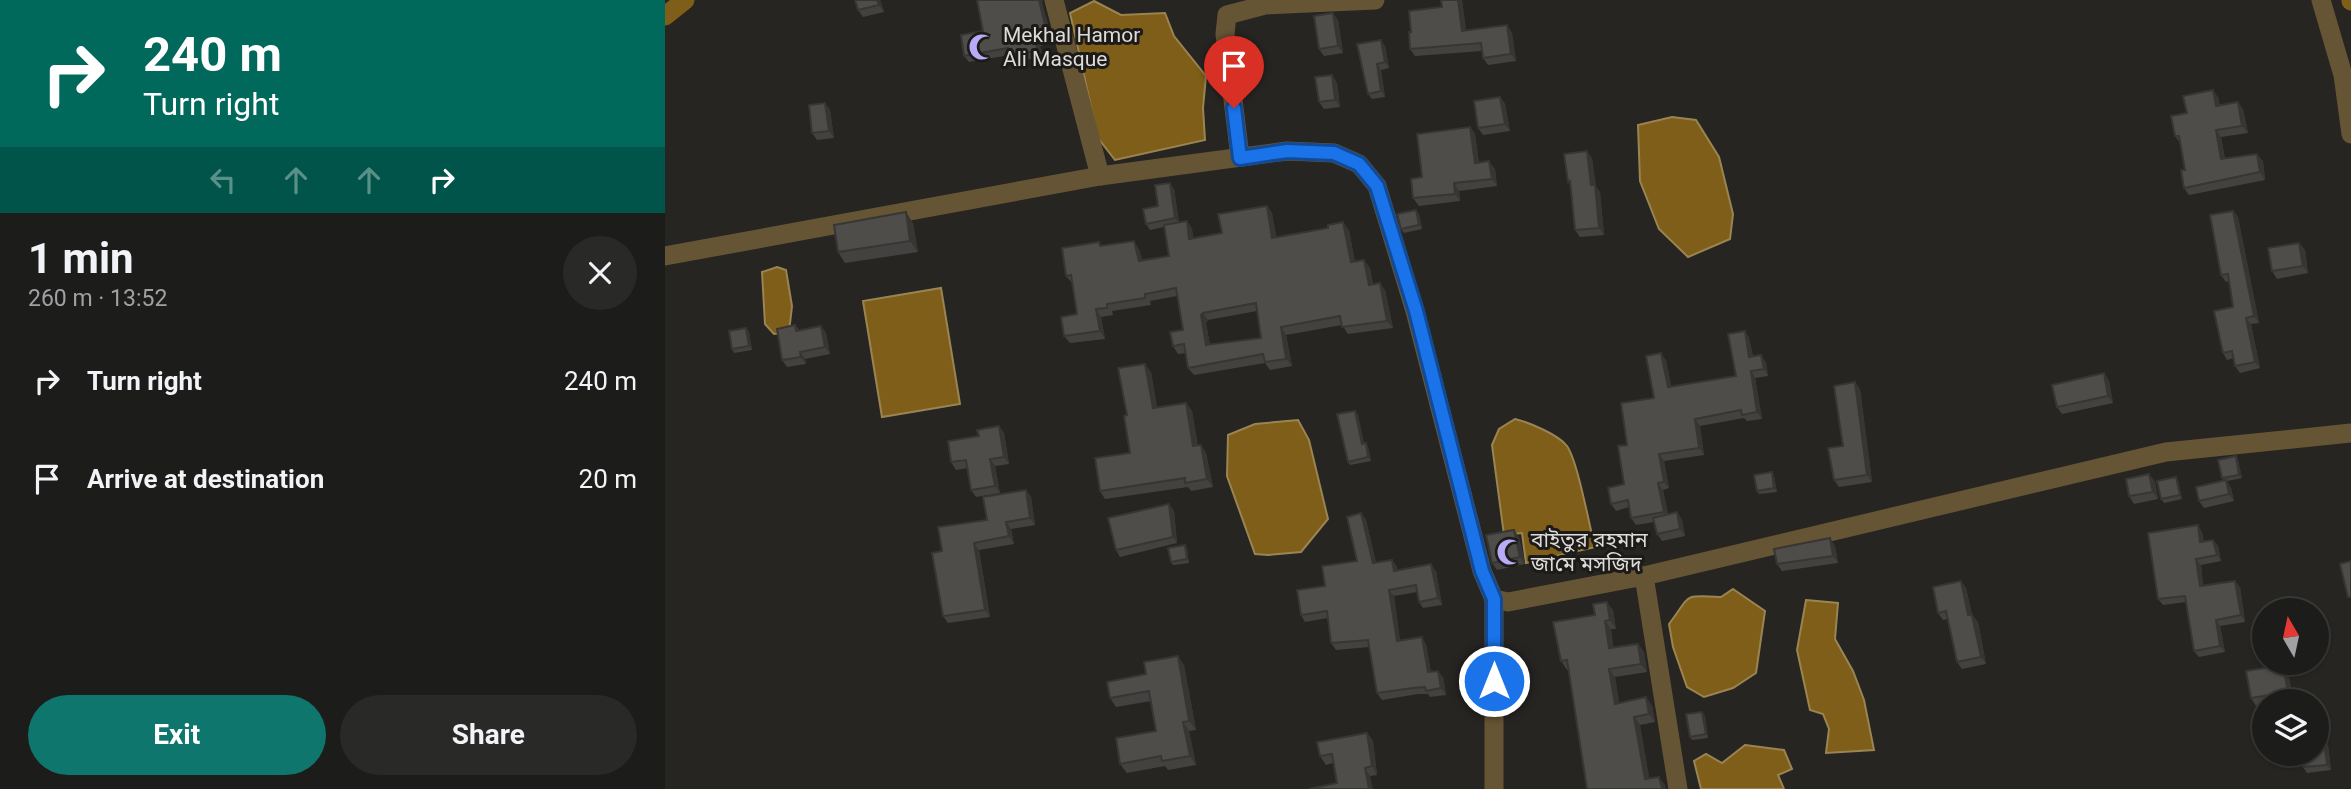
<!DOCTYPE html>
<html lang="en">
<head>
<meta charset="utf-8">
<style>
  :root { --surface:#1c1c1a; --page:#292927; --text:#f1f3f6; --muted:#a0a1a2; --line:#3a3a39; --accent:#0f766e }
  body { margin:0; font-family:Roboto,"Noto Sans Bengali",sans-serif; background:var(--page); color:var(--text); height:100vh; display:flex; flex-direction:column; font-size:26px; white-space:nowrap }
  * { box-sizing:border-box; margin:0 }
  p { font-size:23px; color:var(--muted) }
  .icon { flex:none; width:38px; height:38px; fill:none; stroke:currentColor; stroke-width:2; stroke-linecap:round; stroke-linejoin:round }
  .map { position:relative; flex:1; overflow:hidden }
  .details { display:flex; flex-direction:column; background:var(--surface); width:665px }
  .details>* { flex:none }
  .hud { background:#00695c; color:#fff; overflow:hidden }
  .needle { width:46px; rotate:351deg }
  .controls { position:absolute; left:1587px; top:598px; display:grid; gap:14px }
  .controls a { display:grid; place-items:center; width:77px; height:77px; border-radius:50%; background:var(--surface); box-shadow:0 2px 5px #0004,0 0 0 2px var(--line); font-size:35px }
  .pin { position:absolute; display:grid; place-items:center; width:60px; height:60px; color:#fff; margin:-72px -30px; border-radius:50% 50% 50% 0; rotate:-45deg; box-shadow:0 0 7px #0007 }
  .pin .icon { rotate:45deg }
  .me { position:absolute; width:77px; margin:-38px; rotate:0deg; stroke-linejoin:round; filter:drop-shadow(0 0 5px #0008) }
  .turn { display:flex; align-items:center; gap:24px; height:147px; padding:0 28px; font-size:32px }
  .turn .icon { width:91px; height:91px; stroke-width:2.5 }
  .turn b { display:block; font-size:49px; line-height:60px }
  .lanes { display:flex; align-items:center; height:66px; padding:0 28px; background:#0003; justify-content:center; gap:35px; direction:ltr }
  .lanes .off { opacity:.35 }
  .round { display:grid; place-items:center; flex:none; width:74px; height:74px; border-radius:37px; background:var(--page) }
  .head { display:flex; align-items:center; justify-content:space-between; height:119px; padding:0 28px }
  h1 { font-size:42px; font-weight:700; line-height:52px }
  .button { display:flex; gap:14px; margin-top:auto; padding:14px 28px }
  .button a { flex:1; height:80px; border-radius:42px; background:var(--accent); color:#fff; font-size:28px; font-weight:700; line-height:80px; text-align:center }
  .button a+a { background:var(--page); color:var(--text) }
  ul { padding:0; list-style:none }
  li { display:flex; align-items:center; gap:21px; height:98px; padding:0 28px }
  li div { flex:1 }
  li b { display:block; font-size:26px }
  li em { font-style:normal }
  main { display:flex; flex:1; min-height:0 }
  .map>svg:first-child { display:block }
  .water { fill:#7e5e18; stroke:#9a8452; stroke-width:2 }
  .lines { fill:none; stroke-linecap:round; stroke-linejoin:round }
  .canal { stroke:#7e5e18; stroke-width:19 }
  .minor { stroke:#665535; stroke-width:19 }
  .wall { fill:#444240; fill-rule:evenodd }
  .shaded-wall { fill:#373634 }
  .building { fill:#4f4d4a; stroke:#373634; stroke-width:2; fill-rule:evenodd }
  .route-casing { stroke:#114b97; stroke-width:18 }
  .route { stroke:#1a73e8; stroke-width:12 }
  .labels { text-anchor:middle; stroke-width:6; stroke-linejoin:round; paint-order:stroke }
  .poi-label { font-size:21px; fill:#dddcda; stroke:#1d1b18; text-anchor:start }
</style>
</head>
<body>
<main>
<section class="details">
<div class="hud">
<div class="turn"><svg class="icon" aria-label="right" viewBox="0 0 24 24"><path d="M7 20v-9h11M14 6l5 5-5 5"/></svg><div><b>240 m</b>Turn right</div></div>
<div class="lanes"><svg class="icon off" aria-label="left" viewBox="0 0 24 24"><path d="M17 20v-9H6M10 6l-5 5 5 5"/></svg><svg class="icon off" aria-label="ahead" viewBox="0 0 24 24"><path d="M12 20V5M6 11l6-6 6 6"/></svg><svg class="icon off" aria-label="ahead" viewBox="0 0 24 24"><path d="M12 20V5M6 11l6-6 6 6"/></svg><svg class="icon" aria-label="right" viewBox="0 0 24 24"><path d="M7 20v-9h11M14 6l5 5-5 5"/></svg></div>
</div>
<div class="head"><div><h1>1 min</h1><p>260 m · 13:52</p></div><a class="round"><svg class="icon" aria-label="close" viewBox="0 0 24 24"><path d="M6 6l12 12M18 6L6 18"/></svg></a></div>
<ul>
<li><svg class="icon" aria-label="right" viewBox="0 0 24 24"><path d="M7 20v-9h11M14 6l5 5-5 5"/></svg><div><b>Turn right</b></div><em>240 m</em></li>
<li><svg class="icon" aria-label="arrive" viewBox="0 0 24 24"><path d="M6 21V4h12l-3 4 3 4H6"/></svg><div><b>Arrive at destination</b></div><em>20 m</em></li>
</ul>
<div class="button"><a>Exit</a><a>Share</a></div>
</section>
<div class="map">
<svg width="1686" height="789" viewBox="0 0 1686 789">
  <rect width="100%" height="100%" fill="#262522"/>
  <g class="water">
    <polygon points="429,1 456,15 500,13 509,36 541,76 538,108 540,140 450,160 433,138 405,13"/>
    <polygon points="1007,117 1031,120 1054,157 1068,214 1065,239 1023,257 994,229 975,181 973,125"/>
    <polygon points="112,267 121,270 127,306 124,332 109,334 100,324 97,272"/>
    <polygon points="276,288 295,404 217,417 198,301"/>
    <path d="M850 419C863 422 894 435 902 446 913 462 924 525 930 547L861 563 857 533 839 535 827 445 834 429Z"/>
    <polygon points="633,420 644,440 663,519 636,552 603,555 590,554 562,476 563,435 590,424"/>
    <path d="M1068 589 1100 611 1091 673 1068 688 1039 697 1022 687 1008 647 1004 624C1027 594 1016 595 1056 597Z"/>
    <polygon points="1141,600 1173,603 1170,639 1188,671 1199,700 1209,750 1161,753 1164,729 1158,714 1145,710 1132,650"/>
    <polygon points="1080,745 1119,750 1127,769 1113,775 1119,789 1036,789 1029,761 1041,754 1057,763"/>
  </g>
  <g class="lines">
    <g class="canal">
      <polyline points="1686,0 1686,1"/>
      <polyline points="0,16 20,0"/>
    </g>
    <g class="minor">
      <polyline points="389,0 435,176"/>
      <polyline points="1656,0 1678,75 1686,134"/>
      <polyline points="575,157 560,34 562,15 600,5 710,0"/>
      <polyline points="0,256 435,176 622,151 669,153 694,164 712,186 750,311 817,571 829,599 843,602 979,576 1501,452 1686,433"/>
      <polyline points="979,576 1013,789"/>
      <polyline points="829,789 829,599"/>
    </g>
  </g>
  <g class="wall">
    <polygon points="190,0 215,0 219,12 198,17 193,10"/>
    <polygon points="776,0 797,0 801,31 842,25 847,33 851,61 823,65 818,58 817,51 750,56 745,49 746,32 777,7"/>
    <polygon points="377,3 388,43 375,46 377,57 349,62 345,55 304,62 299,56 318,31"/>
    <polygon points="673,20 678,53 659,56 654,49"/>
    <polygon points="692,44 720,46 724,68 716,70 720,97 707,99 703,94"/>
    <polygon points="667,75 672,83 675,107 659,109 654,102"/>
    <polygon points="835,97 840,104 845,131 818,135 813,128"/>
    <polygon points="1553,97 1555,106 1578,109 1583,133 1556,137 1560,159 1598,161 1600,180 1524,195 1519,188 1520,170 1515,143 1510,136 1522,113"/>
    <polygon points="160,103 165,110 169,138 152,140 147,133"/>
    <polygon points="805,127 810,134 814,163 830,169 832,186 794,191 795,201 754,206 748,198 757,177"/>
    <polygon points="927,158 931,187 935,192 939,235 915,237 910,230 906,186 903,182"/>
    <path d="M509 189 514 222 522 221 527 229 528 238 557 233 602 206 607 213 611 237 684 230 690 262 705 268 708 284 720 290 728 328 683 334 677 325 621 335 627 366 605 370 600 363 529 375 523 368 521 353 513 354 508 346 518 330 512 296 485 301 486 305 447 311 448 315 436 317 440 339 405 343 399 336 412 314 407 283 401 276 438 246 474 249 477 260 504 256 499 227 485 230 481 224 493 206ZM592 311 596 338 545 345 541 323 543 320Z"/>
    <polygon points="1568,211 1573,217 1594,323 1586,324 1595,368 1575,373 1570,366 1569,358 1562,360 1558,353 1568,307 1564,281 1561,282 1556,275"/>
    <polygon points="754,214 757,229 739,233 736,229"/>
    <polygon points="248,223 253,252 180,263 173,252"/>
    <polygon points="1634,243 1640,250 1643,273 1612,279 1607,271"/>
    <polygon points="130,325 134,330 156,326 161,333 165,354 140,359 141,364 122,367 117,360"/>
    <polygon points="81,328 84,332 87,350 69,353 67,349"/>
    <polygon points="1080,331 1084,338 1088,356 1101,362 1103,376 1090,378 1097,419 1082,421 1079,418 1035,426 1039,455 999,461 1004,488 998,490 1003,514 1012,512 1017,520 1020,536 997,541 992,534 989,522 971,525 966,518 964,507 951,511 946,504 959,484 962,445 989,398 1001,360 1006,387 1071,376"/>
    <polygon points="486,372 492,408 521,403 527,411 533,446 536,445 541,453 548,487 526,491 523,487 440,499 435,491 465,453 462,415"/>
    <polygon points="1439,373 1444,381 1448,403 1397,414 1392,407"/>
    <polygon points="1195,389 1207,482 1174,487 1169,480 1178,446"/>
    <polygon points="690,411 693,415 699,444 701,443 703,447 706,461 685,465 683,462"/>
    <polygon points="334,426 339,433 344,464 330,466 335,493 311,497 306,490 303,468 291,470 286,462 314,436"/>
    <polygon points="1571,456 1573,460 1577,478 1562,481 1566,488 1569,501 1539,508 1534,501 1559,481 1557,478"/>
    <polygon points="1484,474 1490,482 1493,499 1469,504 1464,496"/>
    <polygon points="1109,476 1112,492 1094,494 1092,491"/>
    <polygon points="1513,481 1517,499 1499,503 1496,499"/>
    <polygon points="361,490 366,497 370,525 346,529 349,544 314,550 325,617 283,623 278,616 277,551 322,520"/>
    <polygon points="504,504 509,511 512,543 455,557 451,550"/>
    <polygon points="696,513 701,520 711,563 727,560 732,567 732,571 771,571 777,605 758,608 754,602 752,592 729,596 735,641 761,644 766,672 778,677 781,695 765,697 763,694 753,694 717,700 712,693 704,647 671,650 666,643 663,618 640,622 636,615 660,586 692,561"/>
    <polygon points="1537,532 1539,542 1548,540 1553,546 1556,561 1536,565 1538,586 1575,587 1580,622 1555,626 1560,652 1534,657 1529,651 1521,602 1498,605 1493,599"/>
    <polygon points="854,537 860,564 832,570 827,563"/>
    <polygon points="520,545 522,549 524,563 508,565 506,562"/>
    <polygon points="1170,546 1173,563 1117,571 1112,564"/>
    <polygon points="1296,581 1301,588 1307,615 1313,622 1321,664 1297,669 1292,662 1283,619 1278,620 1273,613"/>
    <polygon points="948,610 951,629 946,629 948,648 973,644 979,652 982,672 950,677 954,703 981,697 987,706 990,722 975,725 984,778 1000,785 922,789 903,670 902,670 896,661"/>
    <polygon points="519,665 531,730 524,731 531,765 503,770 500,766 462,773 455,764 491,731 486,701 451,707 445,698 481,674"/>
    <polygon points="1618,665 1623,672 1628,699 1614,702 1600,702 1600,704 1591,706 1586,698"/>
    <polygon points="1037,712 1040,716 1043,738 1027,740 1025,737"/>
    <polygon points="702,733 708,741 712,775 705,776 668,763 661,765 655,756"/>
    <polygon points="1663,745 1666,770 1642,773 1638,767"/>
    <polygon points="1606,754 1629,754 1609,758"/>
  </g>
  <g class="shaded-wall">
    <polygon points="212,0 215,0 219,12 214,5"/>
    <polygon points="374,0 378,0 377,3 388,43 383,37"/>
    <polygon points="793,0 797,0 802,38 797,31"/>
    <polygon points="668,13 673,20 678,53 673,46"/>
    <polygon points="842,25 847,33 851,61 846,54"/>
    <polygon points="371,39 375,46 377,57 372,51"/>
    <polygon points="716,40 720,46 724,68 720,62"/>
    <polygon points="712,64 716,70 720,97 716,91"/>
    <polygon points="667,75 672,83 675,107 670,100"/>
    <polygon points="1548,90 1553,97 1556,113 1551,106"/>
    <polygon points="835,97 840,104 845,131 840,124"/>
    <polygon points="1573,102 1578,109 1583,133 1577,126"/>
    <polygon points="160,103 165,110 169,138 164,131"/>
    <polygon points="805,127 810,134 815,170 810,163"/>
    <polygon points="1551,130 1556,137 1561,167 1556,159"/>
    <polygon points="922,151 927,158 931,187 935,192 939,235 934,228"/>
    <polygon points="1592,154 1598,161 1600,180 1595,172"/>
    <polygon points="824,161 830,169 832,186 827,179"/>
    <polygon points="505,183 509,189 514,224 510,218"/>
    <polygon points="789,183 794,191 795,201 790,194"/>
    <polygon points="602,206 607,213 613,245 607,238"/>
    <polygon points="751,210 754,214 757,229 754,225"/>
    <polygon points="1568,211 1573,217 1594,323 1589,316"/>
    <polygon points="241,212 248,223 253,252 245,241"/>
    <polygon points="522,221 527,229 530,246 524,239"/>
    <polygon points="678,222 684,230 691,270 686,262"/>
    <polygon points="469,241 474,249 480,268 474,261"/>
    <polygon points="1634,243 1640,250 1643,273 1638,266"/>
    <polygon points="699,260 705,268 709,292 704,285"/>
    <polygon points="715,283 720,290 728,328 722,321"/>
    <polygon points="431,309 436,317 440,339 435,331"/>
    <polygon points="538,313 543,320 541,323 546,353 541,345 536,315"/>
    <polygon points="1581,318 1586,324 1595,368 1590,362"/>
    <polygon points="156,326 161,333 165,354 160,347"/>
    <polygon points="616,327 621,335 627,366 621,359"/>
    <polygon points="81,328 84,332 87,350 84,346"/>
    <polygon points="1080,331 1084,338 1089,364 1084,357"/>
    <polygon points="135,352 140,359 141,364 136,357"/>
    <polygon points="996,353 1001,360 1008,394 1003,387"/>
    <polygon points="1096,355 1101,362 1103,376 1099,369"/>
    <polygon points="480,364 486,372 494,417 488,408"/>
    <polygon points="1086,371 1090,378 1097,419 1092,412"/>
    <polygon points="1439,373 1444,381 1448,403 1443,396"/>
    <polygon points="1190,382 1195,389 1207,482 1202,475"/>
    <polygon points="521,403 527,411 534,455 528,446"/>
    <polygon points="690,411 693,415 700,448 697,444"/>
    <polygon points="1030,419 1035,426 1039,455 1034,448"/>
    <polygon points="334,426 339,433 344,464 339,457"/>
    <polygon points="701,443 703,447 706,461 703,457"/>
    <polygon points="536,445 541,453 548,487 542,479"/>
    <polygon points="994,454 999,461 1004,488 999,482"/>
    <polygon points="1571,456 1573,460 1577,478 1574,475"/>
    <polygon points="325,459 330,466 335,493 330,486"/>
    <polygon points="1107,472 1109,476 1112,492 1109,488"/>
    <polygon points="1484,474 1490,482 1493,499 1488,492"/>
    <polygon points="1511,477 1513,481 1517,499 1515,495"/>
    <polygon points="1561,480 1566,488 1569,501 1564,494"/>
    <polygon points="993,483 998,490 1004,519 999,512"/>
    <polygon points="361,490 366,497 370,525 365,518"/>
    <polygon points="504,504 509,511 512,543 508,537"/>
    <polygon points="1012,512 1017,520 1020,536 1015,529"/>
    <polygon points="696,513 701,520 712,570 708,563"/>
    <polygon points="341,522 346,529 349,544 344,536"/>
    <polygon points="1533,525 1537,532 1540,549 1535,542"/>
    <polygon points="849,530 854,537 860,564 855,557"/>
    <polygon points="1165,538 1170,546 1173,563 1168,556"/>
    <polygon points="1548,540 1553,546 1556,561 1552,555"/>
    <polygon points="309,543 314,550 325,617 320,610"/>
    <polygon points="520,545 522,549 524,563 522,559"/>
    <polygon points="1531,559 1536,565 1539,593 1535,586"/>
    <polygon points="727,560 732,567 733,578 729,571"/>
    <polygon points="766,564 771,571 777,605 773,598"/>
    <polygon points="1296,581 1301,588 1309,623 1303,615"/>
    <polygon points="1570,581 1575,587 1580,622 1576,615"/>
    <polygon points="724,590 729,596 736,648 732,641"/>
    <polygon points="942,602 948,610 951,629 945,620"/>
    <polygon points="1307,615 1313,622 1321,664 1316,657"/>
    <polygon points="1551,620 1555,626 1560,652 1555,646"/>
    <polygon points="940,621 946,629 950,657 944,648"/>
    <polygon points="757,637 761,644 767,679 763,672"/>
    <polygon points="973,644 979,652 982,672 976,664"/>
    <polygon points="513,656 519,665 531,730 524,721"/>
    <polygon points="1618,665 1623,672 1628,699 1623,692"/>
    <polygon points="944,669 950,677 956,712 950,704"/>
    <polygon points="773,671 778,677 781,695 776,688"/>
    <polygon points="981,697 987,706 990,722 984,714"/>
    <polygon points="1037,712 1040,716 1043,738 1041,734"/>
    <polygon points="969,717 975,725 986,787 980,779"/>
    <polygon points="518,722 524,731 531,765 525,756"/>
    <polygon points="702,733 708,741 712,775 707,766"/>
    <polygon points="1659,739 1663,745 1666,770 1662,765"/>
    <polygon points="700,768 705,776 708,789 704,789"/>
    <polygon points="994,777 1000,785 1001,789 998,789"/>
  </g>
  <g class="building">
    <polygon points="190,0 212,0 214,5 193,10"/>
    <polygon points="312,0 374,0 383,37 371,39 372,51 345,55 343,48 299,56 296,35 318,31"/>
    <polygon points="776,0 793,0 797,31 842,25 846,54 818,58 816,43 745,49 744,32 746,32 744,11 777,7"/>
    <polygon points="668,13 673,46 654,49 649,16"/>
    <polygon points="716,40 720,62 712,64 716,91 703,94 692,44"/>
    <polygon points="667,75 670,100 654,102 650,77"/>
    <polygon points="1548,90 1551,106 1573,102 1577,126 1551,130 1556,159 1592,154 1595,172 1519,188 1516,170 1520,170 1514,136 1510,136 1506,116 1522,113 1518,96"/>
    <polygon points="835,97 840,124 813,128 809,101"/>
    <polygon points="160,103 164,131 147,133 144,105"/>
    <polygon points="805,127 810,163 824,161 827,179 789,183 790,194 748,198 746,179 757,177 752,134"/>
    <polygon points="922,151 926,185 930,185 934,228 910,230 905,181 903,182 899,154"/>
    <polygon points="505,183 510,218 481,224 478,209 493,206 490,185"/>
    <path d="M602 206 607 238 663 228V225L678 222 686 262 699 260 704 285 715 283 722 321 677 327 675 316 616 327 621 359 600 362 598 354 523 368 519 344 508 346 505 332 518 330 511 288 480 294V298L442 304V308L431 309 435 331 399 336 396 317 412 314 406 275 401 276 397 248 434 242 435 246 469 241 474 261 504 256 499 225 522 221 524 239 557 233 553 214ZM591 303 596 338 541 345 536 315 538 313Z"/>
    <polygon points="751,210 754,225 736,229 732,214"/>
    <polygon points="1568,211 1589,316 1581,318 1590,362 1570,366 1567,351 1558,353 1549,311 1568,307 1563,274 1556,275 1545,215"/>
    <polygon points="241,212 245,241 173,252 169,225"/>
    <polygon points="1634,243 1638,266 1607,271 1603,248"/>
    <polygon points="130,325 131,331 156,326 160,347 135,352 136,357 117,360 112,329"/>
    <polygon points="81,328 84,346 67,349 64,331"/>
    <polygon points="1080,331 1084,357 1096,355 1099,369 1086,371 1092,412 1077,415 1076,410 1030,419 1034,448 994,454 999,482 993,483 999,512 966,518 963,500 946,504 943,488 959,484 953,446 962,445 956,403 989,398 981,356 996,353 1003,387 1071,376 1063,334"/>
    <polygon points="480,364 488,408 521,403 528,446 536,445 542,479 520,483 520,478 435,491 430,458 465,453 459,416 462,415 453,368"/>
    <polygon points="1439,373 1443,396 1392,407 1387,385"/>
    <polygon points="1190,382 1202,475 1169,480 1163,448 1178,446 1169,386"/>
    <polygon points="690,411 697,444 701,443 703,457 683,462 672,414"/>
    <polygon points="334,426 339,457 325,459 330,486 306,490 301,460 286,462 283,441 314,436 312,430"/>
    <polygon points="1571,456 1574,475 1557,478 1553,460"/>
    <polygon points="1107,472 1109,488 1092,491 1089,475"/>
    <polygon points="1484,474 1488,492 1464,496 1461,479"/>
    <polygon points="1511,477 1515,495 1496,499 1492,481"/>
    <polygon points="1561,480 1564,494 1534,501 1531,487"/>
    <polygon points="361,490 365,518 341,522 344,536 309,543 320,610 278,616 267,553 277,551 273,527 322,520 318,497"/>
    <polygon points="504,504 508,537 451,550 443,518"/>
    <polygon points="1012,512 1015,529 992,534 988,518"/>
    <polygon points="696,513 708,563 727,560 729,571 766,564 773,598 754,602 751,585 724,590 732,641 757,637 763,672 773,671 776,688 761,691 760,687 748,688 712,693 703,640 666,643 662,611 636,615 632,590 660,586 657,566 692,561 682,517"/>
    <polygon points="1533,525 1535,542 1548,540 1552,555 1531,559 1535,586 1570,581 1576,615 1551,620 1555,646 1529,651 1520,596 1493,599 1483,533"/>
    <polygon points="849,530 855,557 827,563 821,535"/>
    <polygon points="1165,538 1168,556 1112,564 1109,549"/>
    <polygon points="520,545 522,559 506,562 503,548"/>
    <polygon points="1686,561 1686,597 1683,597 1675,564"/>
    <polygon points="1296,581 1303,615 1307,615 1316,657 1292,662 1281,611 1273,613 1268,587"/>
    <polygon points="942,602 945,620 940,621 944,648 973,644 976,664 944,669 950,704 981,697 984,714 969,717 980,779 994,777 997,788 999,789 922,789 902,660 896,661 888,622 930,615 928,604"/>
    <polygon points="513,656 524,721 518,722 525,756 497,761 496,756 455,764 451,738 491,731 484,691 445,698 442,682 481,674 479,662"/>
    <polygon points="1618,665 1623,692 1586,698 1581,671"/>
    <polygon points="1037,712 1041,734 1025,737 1021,714"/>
    <polygon points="702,733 707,766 700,768 704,789 644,789 672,783 667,754 655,756 652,742"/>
    <polygon points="1659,739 1662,765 1638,767 1636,754 1652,754 1652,740"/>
  </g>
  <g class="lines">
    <g class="route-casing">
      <polyline id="route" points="569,108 575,158 622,151 669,153 694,164 712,186 751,311 817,571 829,599 829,681"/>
    </g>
    <use href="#route" class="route"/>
  </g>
  <defs>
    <g id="mosque-bare" transform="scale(2.1)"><path d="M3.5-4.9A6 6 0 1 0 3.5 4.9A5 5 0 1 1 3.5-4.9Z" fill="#b9abf7" stroke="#1d1b18" stroke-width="2.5" paint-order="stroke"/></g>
  </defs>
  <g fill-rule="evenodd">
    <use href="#mosque-bare" x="317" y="47"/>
    <use href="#mosque-bare" x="845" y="552"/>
  </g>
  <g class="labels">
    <g class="poi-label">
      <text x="338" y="42">Mekhal Hamor<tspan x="338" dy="24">Ali Masque</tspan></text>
      <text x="866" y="547">বাইতুর রহমান<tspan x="866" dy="24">জা‌মে মস‌জিদ</tspan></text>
    </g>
  </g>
</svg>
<div class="controls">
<a><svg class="needle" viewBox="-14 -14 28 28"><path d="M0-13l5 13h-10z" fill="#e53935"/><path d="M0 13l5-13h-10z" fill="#a0a1a2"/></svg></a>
<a><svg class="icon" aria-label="layers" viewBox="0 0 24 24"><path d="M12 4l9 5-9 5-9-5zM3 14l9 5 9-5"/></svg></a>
</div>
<div class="pin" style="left:569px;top:108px;background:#d93025"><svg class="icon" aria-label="arrive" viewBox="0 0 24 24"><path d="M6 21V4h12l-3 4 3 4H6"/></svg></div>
<svg class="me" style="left:829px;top:681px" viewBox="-20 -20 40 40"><circle r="17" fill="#1a73e8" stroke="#fff" stroke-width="3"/><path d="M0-11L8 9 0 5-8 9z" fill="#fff"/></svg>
</div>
</main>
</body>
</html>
